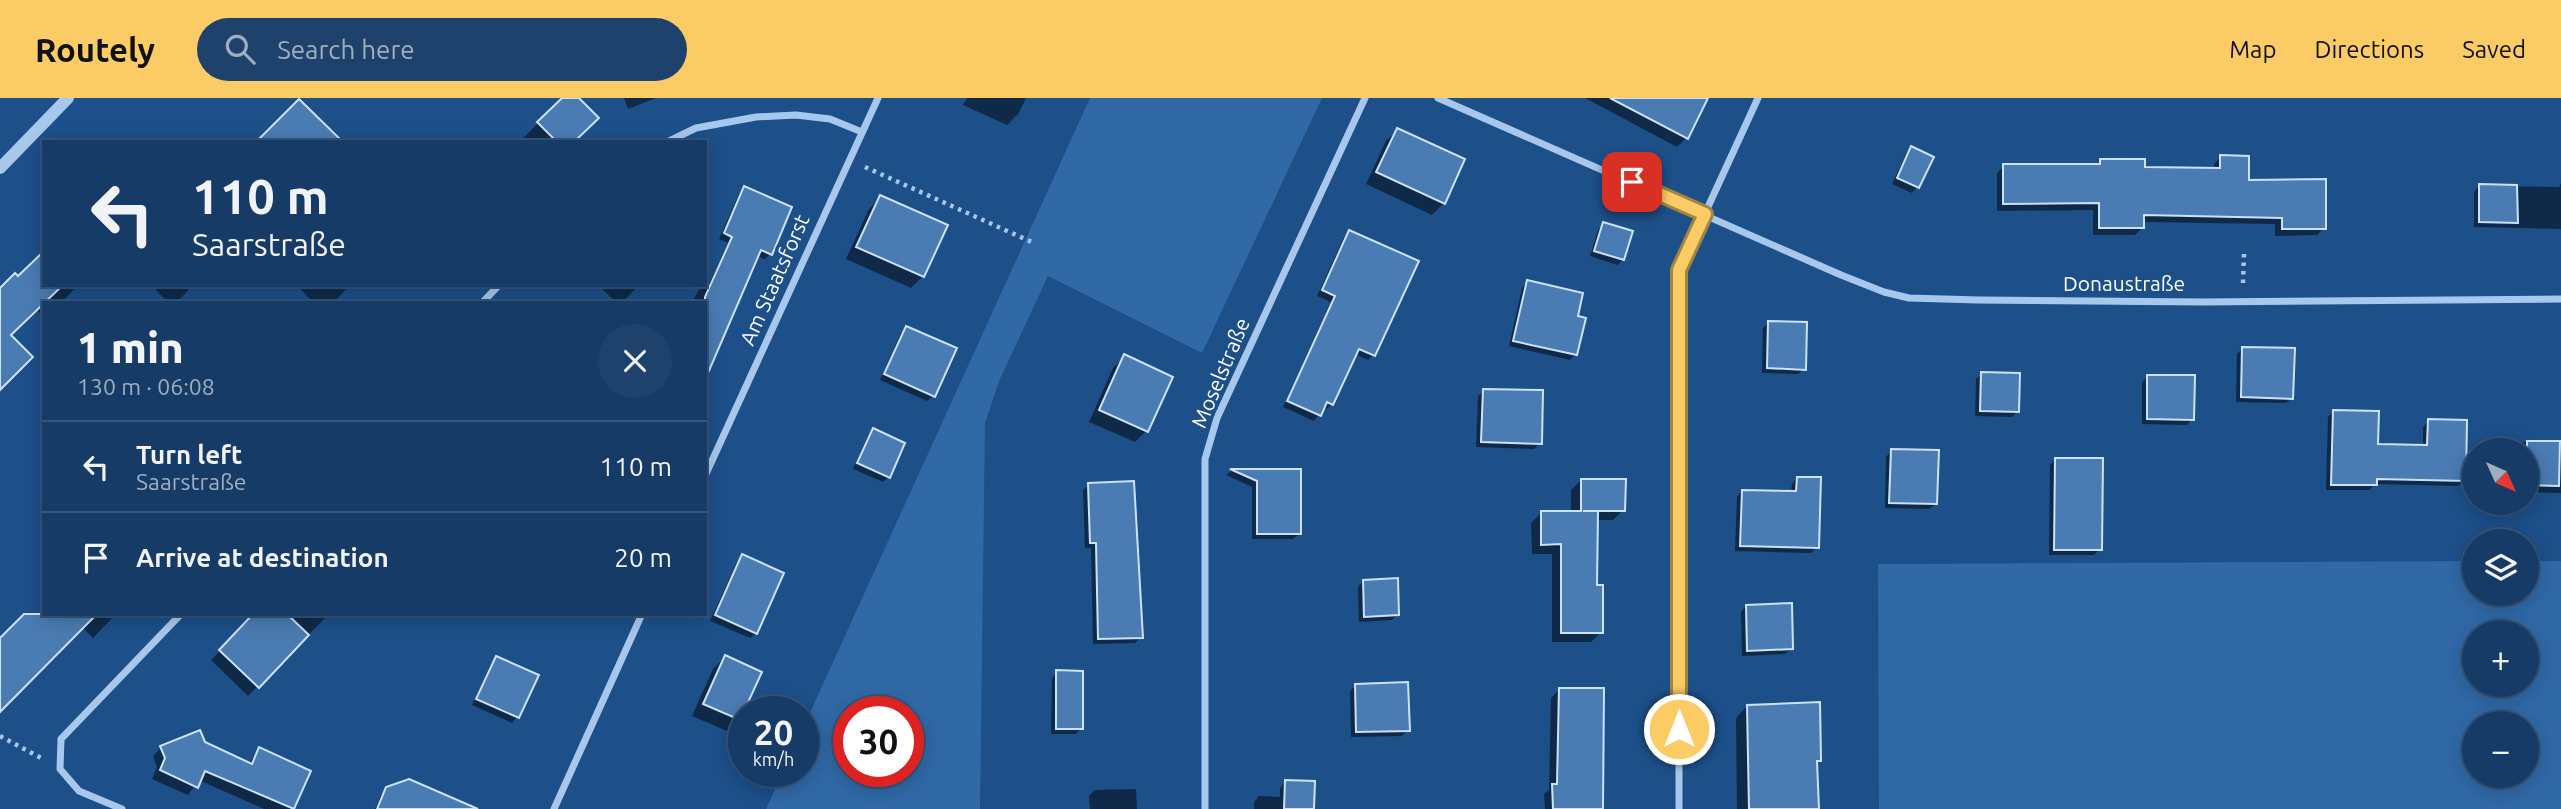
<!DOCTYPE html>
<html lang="en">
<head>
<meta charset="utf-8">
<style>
  :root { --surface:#163b67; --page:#1f426d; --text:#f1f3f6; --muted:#9eadc0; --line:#35557b; --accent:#fbcc66 }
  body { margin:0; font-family:Ubuntu,sans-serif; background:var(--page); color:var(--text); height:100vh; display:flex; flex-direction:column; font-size:26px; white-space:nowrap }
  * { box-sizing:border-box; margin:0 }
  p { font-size:23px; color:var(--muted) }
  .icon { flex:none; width:38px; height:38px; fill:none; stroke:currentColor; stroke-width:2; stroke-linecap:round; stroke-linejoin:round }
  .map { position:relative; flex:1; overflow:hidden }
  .side { position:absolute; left:42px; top:203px; width:665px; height:315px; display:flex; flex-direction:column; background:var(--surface); border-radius:0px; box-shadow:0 4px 18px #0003,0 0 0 2px var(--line) }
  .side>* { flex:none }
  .guide { position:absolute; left:42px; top:42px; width:665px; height:147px; border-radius:0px; box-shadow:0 4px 18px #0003,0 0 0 2px var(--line); background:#163b67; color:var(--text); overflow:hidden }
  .needle { width:46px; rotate:135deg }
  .controls { position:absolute; left:2462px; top:340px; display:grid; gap:14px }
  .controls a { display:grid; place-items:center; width:77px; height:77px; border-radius:50%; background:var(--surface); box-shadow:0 4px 18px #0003,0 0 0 2px var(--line); font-size:35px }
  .speed { position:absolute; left:728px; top:598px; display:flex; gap:14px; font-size:35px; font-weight:700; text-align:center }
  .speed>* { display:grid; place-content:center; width:91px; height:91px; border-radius:50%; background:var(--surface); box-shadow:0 4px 18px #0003,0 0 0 2px var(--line); line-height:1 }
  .speed small { font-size:18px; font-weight:400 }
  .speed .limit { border:10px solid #d22; background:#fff; color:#111 }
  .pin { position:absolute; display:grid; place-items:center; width:60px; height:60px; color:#fff; margin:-30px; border-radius:14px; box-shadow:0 4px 10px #0006 }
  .me { position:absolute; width:77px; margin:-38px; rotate:0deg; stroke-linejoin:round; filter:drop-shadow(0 0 5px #0008) }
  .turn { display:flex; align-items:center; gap:24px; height:147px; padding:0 35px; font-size:32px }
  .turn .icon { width:91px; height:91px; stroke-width:2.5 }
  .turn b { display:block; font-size:49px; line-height:60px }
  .round { display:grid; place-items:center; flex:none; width:74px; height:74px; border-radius:37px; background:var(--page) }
  .head { display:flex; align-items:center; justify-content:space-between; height:119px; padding:0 35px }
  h1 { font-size:42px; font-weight:800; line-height:52px }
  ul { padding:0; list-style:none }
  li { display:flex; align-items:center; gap:21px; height:91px; padding:0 35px; border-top:2px solid var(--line) }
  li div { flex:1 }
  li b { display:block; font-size:26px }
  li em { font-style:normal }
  header { display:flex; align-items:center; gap:42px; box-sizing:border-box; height:98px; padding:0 35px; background:var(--accent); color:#111 }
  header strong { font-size:33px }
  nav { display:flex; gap:38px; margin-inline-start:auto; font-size:24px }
  .search { width:490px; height:63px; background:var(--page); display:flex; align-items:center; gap:18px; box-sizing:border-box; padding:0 24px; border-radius:38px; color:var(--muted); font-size:26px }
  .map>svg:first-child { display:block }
  .green { fill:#3069a6; fill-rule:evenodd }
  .shadow { fill:#0007 }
  .building { fill:#4a7bb2; stroke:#cce2f8; stroke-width:2 }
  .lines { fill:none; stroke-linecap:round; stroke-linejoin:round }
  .path { stroke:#a7c8ec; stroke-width:4.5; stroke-dasharray:3.5 5; stroke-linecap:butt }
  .minor { stroke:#a7c8ec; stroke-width:7 }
  .tertiary { stroke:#a7c8ec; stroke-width:12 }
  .route-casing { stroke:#a38542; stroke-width:18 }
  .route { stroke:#fbcc66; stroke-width:12 }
  .labels { text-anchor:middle; stroke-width:7; stroke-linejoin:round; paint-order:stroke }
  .street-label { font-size:21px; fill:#fff; stroke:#1d4f89 }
</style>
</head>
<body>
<header>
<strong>Routely</strong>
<div class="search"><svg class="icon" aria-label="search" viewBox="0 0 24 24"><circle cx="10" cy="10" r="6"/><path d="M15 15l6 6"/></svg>Search here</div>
<nav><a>Map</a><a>Directions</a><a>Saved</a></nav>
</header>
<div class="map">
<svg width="2561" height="711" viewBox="0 0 2561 711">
  <rect width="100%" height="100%" fill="#1d4f89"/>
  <g class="green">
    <path d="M1090 0H1322L1202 255 1048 178 1000 281 985 325 980 711H766L783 674H803V630ZM849 614H908V674H849Z"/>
    <path d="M2474 463V495H2527V463H2561V711H1879L1878 466ZM2474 534H2527V586H2474ZM2474 625H2527V677H2474Z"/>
  </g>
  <g class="shadow">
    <polygon points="564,0 576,0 572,44 519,44"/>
    <polygon points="624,0 656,0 628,11"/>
    <polygon points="967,0 1026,0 1019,15 1007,27 963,7"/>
    <polygon points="1585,0 1704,0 1705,2 1686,40 1677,49"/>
    <polygon points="1398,32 1444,105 1432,117 1366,86 1386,43"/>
    <polygon points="1912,51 1917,89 1912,95 1892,86 1906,56"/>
    <polygon points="2221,59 2247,83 2324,130 2317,137 2275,138 2275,126 2143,124 2143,129 2135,137 2093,137 2093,112 1997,113 1997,75 2004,68 2096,67 2100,63 2143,70 2214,72 2214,66"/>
    <polygon points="2561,85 2561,131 2474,129 2474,94 2479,88 2559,89"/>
    <polygon points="745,90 770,156 765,161 757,158 705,205 691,205 702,187 708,189 728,145 719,141 739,96"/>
    <polygon points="881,99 923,178 911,190 846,161 869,111"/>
    <polygon points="1603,126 1623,162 1617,167 1590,158 1598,132"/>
    <polygon points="1350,134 1373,257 1368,262 1355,256 1332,306 1326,311 1323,310 1314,323 1283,309 1331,204 1317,198 1344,139"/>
    <polygon points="1528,184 1576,220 1576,256 1570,262 1509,248 1522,190"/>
    <polygon points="44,187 78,187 61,205 44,205 44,219 36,211 0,217 0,192"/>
    <polygon points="151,187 193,187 176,205 169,205"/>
    <polygon points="296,187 350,187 333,205 314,205"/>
    <polygon points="598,187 639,187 622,205 617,205"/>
    <polygon points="1768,225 1804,271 1798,276 1762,275 1763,230"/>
    <polygon points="907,230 933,298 927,303 880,282 901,235"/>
    <polygon points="2243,250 2292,300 2286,305 2236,304 2237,256"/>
    <polygon points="1125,259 1146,333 1135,344 1089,324 1113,270"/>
    <polygon points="1982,276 2017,314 2012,319 1975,318 1976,281"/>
    <polygon points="2148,278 2192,321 2187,327 2142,326 2142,284"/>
    <polygon points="1484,293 1540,345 1534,351 1476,349 1478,298"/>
    <polygon points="2333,314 2376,347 2423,349 2423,329 2429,323 2464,383 2458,388 2375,386 2369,392 2326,392 2328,319"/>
    <polygon points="874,332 889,379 883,384 853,371 868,338"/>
    <polygon points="2522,344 2561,345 2561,395 2527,394 2527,352 2515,352"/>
    <polygon points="1891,353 1935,406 1930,411 1885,410 1886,359"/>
    <polygon points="2055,361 2100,451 2094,457 2049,457 2050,367"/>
    <polygon points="1231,373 1299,373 1299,436 1293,441 1252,441 1252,389 1226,377"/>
    <polygon points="1797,380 1817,449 1811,455 1735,453 1737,399 1742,393 1791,394 1792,386"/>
    <polygon points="1581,382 1623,412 1613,422 1597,422 1596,489 1601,534 1591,544 1552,544 1552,456 1532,456 1531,425 1541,415 1571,415 1571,392"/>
    <polygon points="1089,387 1141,539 1135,545 1093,546 1091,450 1085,450 1083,392"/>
    <polygon points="743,458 756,535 750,540 710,523 737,464"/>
    <polygon points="1363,483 1397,517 1392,522 1359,524 1358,489"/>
    <polygon points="1746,508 1791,551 1785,556 1742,558 1741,514"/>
    <polygon points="63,516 116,516 93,540 82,529 0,612 0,543"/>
    <polygon points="255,516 329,516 248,598 211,562"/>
    <polygon points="725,559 760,575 738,621 727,633 692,618 713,571"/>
    <polygon points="496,560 517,619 512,625 472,607 491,566"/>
    <polygon points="1057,574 1081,630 1076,636 1051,636 1052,580"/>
    <polygon points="1355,588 1408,632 1402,638 1351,639 1350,593"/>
    <polygon points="1559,592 1601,711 1545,711 1544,696 1549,692 1551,600"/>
    <polygon points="1747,608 1819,662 1815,666 1817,711 1737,711 1736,620"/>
    <polygon points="204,646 248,666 260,651 309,674 292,711 264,711 199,682 188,697 152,681 157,669 153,658 161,649"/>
    <polygon points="1285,684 1312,711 1254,711 1254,704 1259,698 1280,699 1280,690"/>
    <polygon points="387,691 441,711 375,711 381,697"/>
    <polygon points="1136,691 1137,711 1090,711 1089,698 1095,692"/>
  </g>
  <g class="building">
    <polygon points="562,0 579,0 599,20 574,44 557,44 537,24"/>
    <polygon points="1610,0 1708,0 1688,41"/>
    <polygon points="299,1 343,44 256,44"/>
    <polygon points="1397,30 1465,61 1445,106 1376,74"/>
    <polygon points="1911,48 1934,59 1919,90 1897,80"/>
    <polygon points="2220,57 2249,58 2249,82 2326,81 2326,131 2282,131 2282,120 2144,117 2144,130 2099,130 2099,105 2003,106 2003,66 2100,66 2100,61 2145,61 2145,69 2220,70"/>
    <polygon points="2479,86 2517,87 2518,125 2479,124"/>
    <polygon points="744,88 792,109 772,157 761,152 705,282 705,199 732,139 724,135"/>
    <polygon points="880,97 948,127 924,179 856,149"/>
    <polygon points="1603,124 1633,133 1624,162 1594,153"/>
    <polygon points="1349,132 1419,163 1375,258 1359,251 1333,307 1327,304 1321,318 1287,303 1335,198 1322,192"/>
    <polygon points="44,153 44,187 63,187 11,237 33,259 0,292 0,190 15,175 18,178"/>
    <polygon points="1527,182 1583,195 1578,218 1586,220 1577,257 1513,243"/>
    <polygon points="1768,223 1807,224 1806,272 1767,270"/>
    <polygon points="906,228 957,250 935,299 884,276"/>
    <polygon points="2242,249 2295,250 2293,301 2241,299"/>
    <polygon points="1124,256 1173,279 1148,334 1099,312"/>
    <polygon points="1981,274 2020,275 2019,314 1980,313"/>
    <polygon points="2147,277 2195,277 2194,322 2147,321"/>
    <polygon points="1483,291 1543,292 1542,346 1481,344"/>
    <polygon points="2333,312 2379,313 2378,346 2427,347 2428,321 2467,322 2466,383 2377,381 2377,387 2331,387"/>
    <polygon points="873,330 905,345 890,380 857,365"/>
    <polygon points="2527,343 2560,343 2559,388 2527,387"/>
    <polygon points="1891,351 1939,352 1937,406 1889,405"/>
    <polygon points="2055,360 2103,360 2102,452 2054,452"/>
    <polygon points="1230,371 1301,371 1301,436 1257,436 1257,383"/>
    <polygon points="1797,379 1821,379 1819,450 1740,448 1742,392 1796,393"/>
    <polygon points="1581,381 1626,381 1625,413 1583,413 1598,413 1597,487 1603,487 1603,535 1561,535 1561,446 1541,447 1541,413 1581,413"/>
    <polygon points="1134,383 1143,540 1098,541 1096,445 1090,445 1088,385"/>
    <polygon points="742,456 784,475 757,536 715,517"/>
    <polygon points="1398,480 1399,517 1364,519 1363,482"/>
    <polygon points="1792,505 1793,551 1747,553 1746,507"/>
    <polygon points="24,516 97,516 0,614 0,540"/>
    <polygon points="253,516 287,516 309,537 259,590 219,552"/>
    <polygon points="725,557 762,574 740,622 703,606"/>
    <polygon points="496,558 539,577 519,620 476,601"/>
    <polygon points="1056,572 1083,573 1083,631 1056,631"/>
    <polygon points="1408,584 1410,633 1356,634 1355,586"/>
    <polygon points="1559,590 1604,590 1603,711 1553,711 1552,686 1557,686"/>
    <polygon points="1820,604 1821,663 1817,663 1819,711 1749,711 1747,607"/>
    <polygon points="200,632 205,644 252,666 259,649 311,673 294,711 205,673 198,690 160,672 165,660 160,648"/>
    <polygon points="409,681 478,711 377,711 386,689"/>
    <polygon points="1285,682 1315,683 1314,711 1284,711"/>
  </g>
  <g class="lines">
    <g class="path">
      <polyline points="865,69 1034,145"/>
      <polyline points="2243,185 2244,156"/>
      <polyline points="0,638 41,660"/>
    </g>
    <g class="minor">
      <polyline points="1438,0 1841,177 1884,194 1909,200 1978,202 2203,204 2561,201"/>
      <polyline points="667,44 696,30 756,19 796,17 830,21 862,34"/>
      <polyline points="482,205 499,187"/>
      <polyline points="705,378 878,0"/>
      <polyline points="122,711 79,693 60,671 61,641 181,516"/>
      <polyline points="554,711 642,516"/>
      <polyline points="1205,711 1205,361 1217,320 1365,0"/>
      <polyline points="1679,711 1679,172 1758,0"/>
    </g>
    <polyline class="tertiary" points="0,70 68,0"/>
  </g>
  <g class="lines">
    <g class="route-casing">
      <polyline id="route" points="1632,84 1705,116 1679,172 1679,631"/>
    </g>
    <use href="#route" class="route"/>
  </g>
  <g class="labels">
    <g class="street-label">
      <text transform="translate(775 182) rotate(-66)" y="7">Am Staatsforst</text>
      <text x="2124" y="193">Donaustraße</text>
      <text transform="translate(1221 275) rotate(-67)" y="7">Moselstraße</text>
    </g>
  </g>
</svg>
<div class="controls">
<a><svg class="needle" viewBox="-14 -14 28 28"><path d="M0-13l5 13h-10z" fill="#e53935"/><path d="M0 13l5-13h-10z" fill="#9eadc0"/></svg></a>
<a><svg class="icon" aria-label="layers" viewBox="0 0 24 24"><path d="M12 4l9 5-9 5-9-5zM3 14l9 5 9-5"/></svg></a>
<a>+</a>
<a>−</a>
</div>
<div class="speed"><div>20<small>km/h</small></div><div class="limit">30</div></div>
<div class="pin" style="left:1632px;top:84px;background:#d93025"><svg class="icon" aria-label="arrive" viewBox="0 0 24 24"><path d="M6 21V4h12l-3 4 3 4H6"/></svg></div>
<svg class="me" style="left:1679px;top:631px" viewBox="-20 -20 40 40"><circle r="17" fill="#fbcc66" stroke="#fff" stroke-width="3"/><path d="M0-11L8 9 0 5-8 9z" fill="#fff"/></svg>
<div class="guide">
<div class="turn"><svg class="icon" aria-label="left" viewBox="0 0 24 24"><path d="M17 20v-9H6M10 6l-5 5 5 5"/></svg><div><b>110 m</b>Saarstraße</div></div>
</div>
<section class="side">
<div class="head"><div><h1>1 min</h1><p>130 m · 06:08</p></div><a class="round"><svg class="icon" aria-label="close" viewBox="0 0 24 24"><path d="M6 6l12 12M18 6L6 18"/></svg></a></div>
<ul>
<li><svg class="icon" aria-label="left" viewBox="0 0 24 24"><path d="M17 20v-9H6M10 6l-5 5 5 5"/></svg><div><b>Turn left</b><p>Saarstraße</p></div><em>110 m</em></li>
<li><svg class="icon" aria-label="arrive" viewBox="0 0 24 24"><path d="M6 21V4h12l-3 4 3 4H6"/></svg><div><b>Arrive at destination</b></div><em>20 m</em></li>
</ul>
</section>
</div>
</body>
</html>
